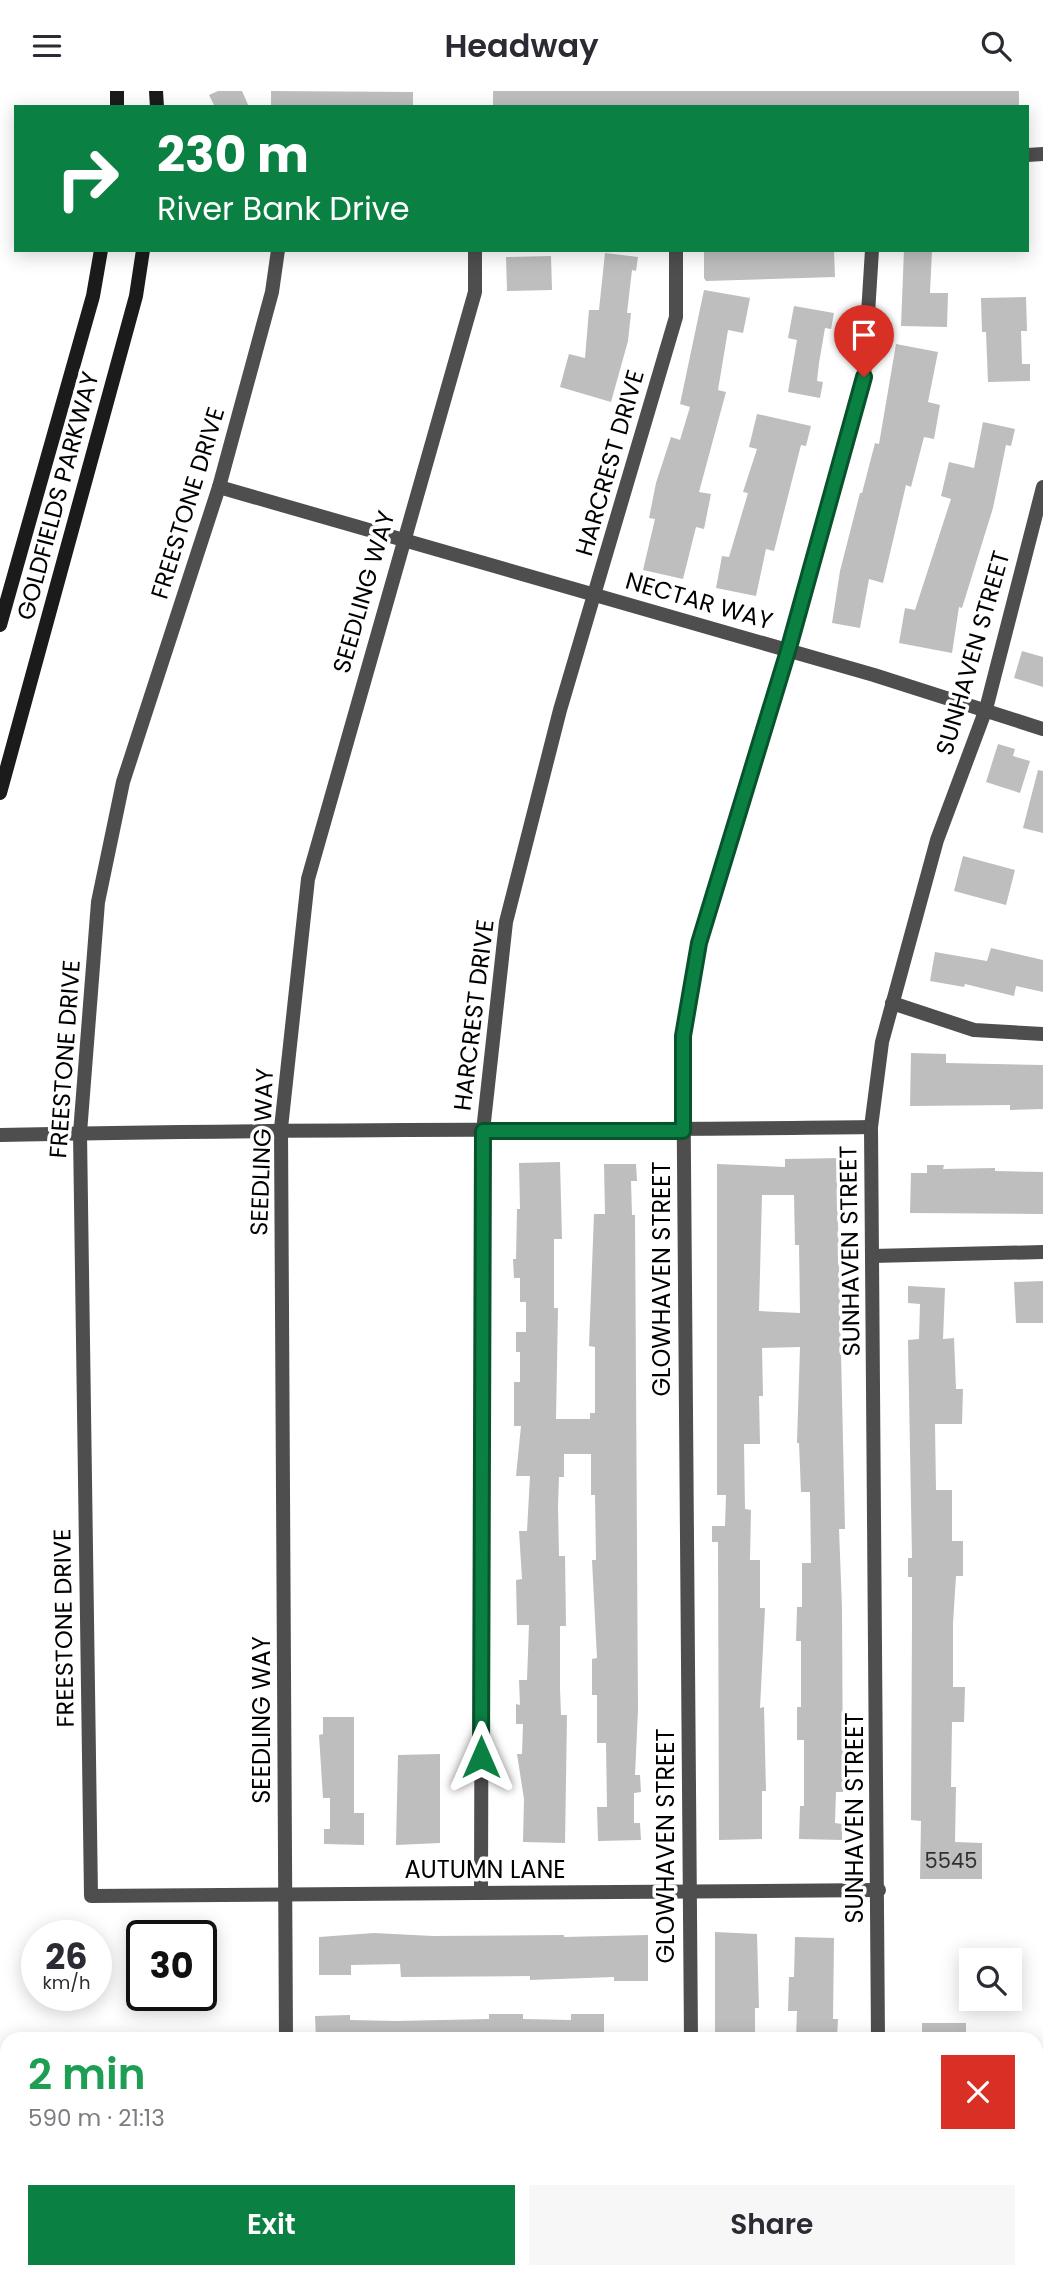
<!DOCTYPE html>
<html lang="en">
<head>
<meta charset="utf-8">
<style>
  :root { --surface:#fff; --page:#f7f7f7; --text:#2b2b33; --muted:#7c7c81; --accent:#0b8043 }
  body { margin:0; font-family:Poppins,sans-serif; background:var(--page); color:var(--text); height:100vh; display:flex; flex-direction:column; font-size:26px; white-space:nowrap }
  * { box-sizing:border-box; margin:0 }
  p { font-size:23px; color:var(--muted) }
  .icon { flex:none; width:38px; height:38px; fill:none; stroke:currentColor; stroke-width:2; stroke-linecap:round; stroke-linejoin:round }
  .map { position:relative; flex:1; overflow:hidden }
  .side { position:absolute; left:0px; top:1941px; width:1043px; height:247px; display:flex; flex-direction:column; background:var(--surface); border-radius:21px 21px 0 0; box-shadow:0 4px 18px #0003 }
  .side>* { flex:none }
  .banner { position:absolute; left:14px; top:14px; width:1015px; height:147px; border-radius:0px; box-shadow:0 4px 18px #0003; background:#0b8043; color:#fff; overflow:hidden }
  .buttons { position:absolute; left:959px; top:1857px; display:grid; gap:14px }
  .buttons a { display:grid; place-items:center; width:63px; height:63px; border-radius:0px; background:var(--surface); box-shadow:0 4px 18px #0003; font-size:35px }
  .speed { position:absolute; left:21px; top:1829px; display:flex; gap:14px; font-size:35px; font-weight:700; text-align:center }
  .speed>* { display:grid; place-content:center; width:91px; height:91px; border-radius:50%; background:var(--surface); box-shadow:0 4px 18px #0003; line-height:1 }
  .speed small { font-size:18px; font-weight:400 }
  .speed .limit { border:4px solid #111; border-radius:10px; background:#fff; color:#111 }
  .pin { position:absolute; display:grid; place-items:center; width:60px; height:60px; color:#fff; margin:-72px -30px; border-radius:50% 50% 50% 0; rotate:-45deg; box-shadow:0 0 7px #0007 }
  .pin .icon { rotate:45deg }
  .me { position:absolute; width:77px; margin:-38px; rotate:0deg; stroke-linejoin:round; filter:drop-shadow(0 0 5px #0008) }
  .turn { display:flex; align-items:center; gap:24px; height:147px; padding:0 28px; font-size:32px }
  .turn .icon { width:91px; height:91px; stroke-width:2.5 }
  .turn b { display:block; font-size:49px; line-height:60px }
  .round { display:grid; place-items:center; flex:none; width:74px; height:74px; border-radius:0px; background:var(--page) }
  .head { display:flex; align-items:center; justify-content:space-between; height:119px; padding:0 28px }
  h1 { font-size:42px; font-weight:600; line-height:52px; color:#1e9e55 }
  .primary-button { display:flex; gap:14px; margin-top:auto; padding:14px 28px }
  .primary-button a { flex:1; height:80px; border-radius:0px; background:var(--accent); color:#fff; font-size:28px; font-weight:600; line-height:80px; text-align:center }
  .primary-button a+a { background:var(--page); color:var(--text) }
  header { display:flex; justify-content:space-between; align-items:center; height:91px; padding:0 28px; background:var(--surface); font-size:32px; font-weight:600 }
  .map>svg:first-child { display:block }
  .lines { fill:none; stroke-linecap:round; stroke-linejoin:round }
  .stream { stroke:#9c9c9c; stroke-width:5 }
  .building { fill:#bebebe; fill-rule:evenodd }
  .street { stroke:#4e4e4e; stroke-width:14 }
  .secondary { stroke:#1b1b1b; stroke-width:14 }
  .route-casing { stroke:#07532c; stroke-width:18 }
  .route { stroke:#0b8043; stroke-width:12 }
  .labels { text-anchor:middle; stroke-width:7; stroke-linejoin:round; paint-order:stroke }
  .number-label { font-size:21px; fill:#303030 }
  .street-label { font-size:24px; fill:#000; stroke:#fff }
</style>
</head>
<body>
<header><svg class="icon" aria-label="menu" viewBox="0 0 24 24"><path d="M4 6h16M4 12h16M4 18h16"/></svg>Headway<svg class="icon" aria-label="search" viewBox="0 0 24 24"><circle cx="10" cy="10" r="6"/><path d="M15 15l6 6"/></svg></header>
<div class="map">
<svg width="1043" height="2187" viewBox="0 0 1043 2187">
  <rect width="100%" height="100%" fill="#fff"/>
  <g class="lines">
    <g class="stream">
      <polyline points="1036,2168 1043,2167"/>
      <polyline points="0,2187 401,2180"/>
    </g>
  </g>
  <g class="building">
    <polygon points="218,0 242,0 249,16 215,16 209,4"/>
    <polygon points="271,0 413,1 413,16 271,16"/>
    <rect x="493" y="0" width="526" height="16"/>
    <polygon points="704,159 834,159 835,186 706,190 704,187"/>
    <polygon points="904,159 932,159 930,202 948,202 947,236 901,235"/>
    <polygon points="605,162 638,166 636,180 632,179 627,222 631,222 628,250 611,311 560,296 569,263 585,267 589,219 599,219"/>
    <polygon points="551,165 552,199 507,200 506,166"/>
    <polygon points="704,199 750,207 743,242 728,239 718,299 726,301 699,401 711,403 704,438 696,436 683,488 643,479 655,428 649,427 656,392 671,346 680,349 690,316 680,313"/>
    <polygon points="1026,206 1027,240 1021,240 1022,273 1030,273 1030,290 988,291 986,241 982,241 981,207"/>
    <polygon points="794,215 834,222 831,238 825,237 819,272 817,290 823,291 820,307 788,301 797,249 788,247"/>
    <polygon points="896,253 938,261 928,311 940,314 934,348 924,346 911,396 906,394 883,492 869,488 860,537 832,532 840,480 860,402 862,402 875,352 879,353"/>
    <polygon points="757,323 811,335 806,355 801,354 774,460 766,458 756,505 716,497 722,465 729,466 748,402 743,401 757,358 749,356"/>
    <polygon points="983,331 1015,338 1011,355 1006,354 993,417 962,517 959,516 952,562 899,552 905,517 915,519 951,408 941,405 949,371 974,377"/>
    <polygon points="1022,560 1043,566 1043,596 1014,587"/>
    <polygon points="998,653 1015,658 1013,665 1030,670 1020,702 986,691"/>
    <polygon points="1038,679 1043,680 1043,742 1023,737"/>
    <polygon points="963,765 1015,779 1006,814 954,800"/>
    <polygon points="991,857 1043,869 1043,901 1016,895 1014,905 965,893 964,896 930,890 935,861 987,870"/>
    <polygon points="911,962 946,963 946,972 1043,974 1043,1018 1010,1019 1010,1014 910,1015"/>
    <path d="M841 1067V1086H837L845 1438H839L842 1517 843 1701H836L835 1732 842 1733V1749L799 1748 800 1715H804V1649H797V1616H801V1550H796L797 1516H802V1472H811L810 1401H801L799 1352H797L800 1256 762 1257 763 1305H759L760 1353H744L745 1418 751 1419 750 1469H760V1517H765L760 1617 764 1616 766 1700H762V1748L719 1749 718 1451H712V1435H725L726 1404H717V1073L785 1076V1068ZM762 1104H794L795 1154H799L800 1222 759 1220Z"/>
    <polygon points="560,1071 562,1148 554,1148 554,1217 558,1217 556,1328 590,1328 590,1322 595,1322 595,1256 589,1255 594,1123 605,1123 604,1073 636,1073 637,1090 631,1090 632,1124 635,1124 638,1619 635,1684 640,1684 641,1701 634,1702 634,1732 640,1732 641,1749 598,1750 597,1716 607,1716 606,1652 597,1652 597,1604 592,1604 592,1568 597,1567 592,1469 596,1469 595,1404 591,1404 591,1363 564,1363 564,1386 559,1386 558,1415 559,1465 565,1465 566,1535 560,1535 560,1597 561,1624 567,1624 565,1752 523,1751 524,1708 517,1663 522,1663 523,1633 516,1633 516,1613 520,1614 519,1589 527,1589 529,1534 517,1534 516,1489 522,1488 519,1440 527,1440 530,1385 516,1385 521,1335 514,1335 514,1291 520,1291 520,1261 516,1261 516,1241 526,1241 526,1211 520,1211 520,1187 514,1187 513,1168 516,1168 517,1118 520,1118 519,1072"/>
    <polygon points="927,1074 944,1074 943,1078 995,1077 995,1080 1043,1081 1043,1123 910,1122 911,1082 927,1082"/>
    <polygon points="1043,1190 1043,1232 1016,1232 1014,1191"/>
    <polygon points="908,1195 945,1197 943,1248 954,1247 956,1298 963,1298 962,1333 935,1333 936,1399 952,1399 952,1450 963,1450 963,1485 956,1485 953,1532 953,1596 965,1596 964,1631 952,1631 951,1696 956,1696 955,1751 982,1752 982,1788 920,1788 921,1730 911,1729 912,1531 912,1486 908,1486 908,1467 912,1467 908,1249 919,1248 920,1213 908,1212"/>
    <polygon points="323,1626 354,1626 354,1722 364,1722 364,1754 324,1753 324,1738 330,1738 330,1707 323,1707 319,1644 323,1643"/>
    <polygon points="440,1663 440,1752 396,1754 398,1664"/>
    <polygon points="715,1841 757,1843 759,1917 755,1917 755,1948 715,1948"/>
    <polygon points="374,1842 433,1845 564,1844 564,1846 648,1844 648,1890 614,1890 614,1886 530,1889 530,1885 401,1886 400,1873 351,1874 351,1884 319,1884 319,1846"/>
    <polygon points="795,1846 834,1847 833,1928 838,1928 837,1948 796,1948 797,1920 788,1920 789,1886 794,1886"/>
    <polygon points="489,1923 523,1923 523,1928 571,1929 571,1923 604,1923 604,1948 316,1948 315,1925 350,1924 350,1929 396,1930 489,1928"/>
    <rect x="922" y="1932" width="44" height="16"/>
  </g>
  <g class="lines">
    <g class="street">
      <polyline points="1027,64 1043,63"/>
      <polyline points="278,159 272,201 219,396 123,691 98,811 80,1042 91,1805 879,1799"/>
      <polyline points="219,396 874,584 1043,638"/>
      <polyline points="892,912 974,939 1043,943"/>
      <path d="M0 1044C290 1037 581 1040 871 1036"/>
      <polyline points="872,1165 1043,1161"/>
      <polyline points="481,1802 483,1040 506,831 560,619 676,226 676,159"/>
      <polyline points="286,1948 281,1037 308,788 475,201 475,159"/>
      <polyline points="691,1948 683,945 700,852 788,560 864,286 872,159"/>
      <polyline points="878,1948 871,1036 882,951 937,749 986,618 1043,396"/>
    </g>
    <g class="secondary">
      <polyline points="156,0 157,16"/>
      <polyline points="117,16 117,0"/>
      <polyline points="0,534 93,205 101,159"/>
      <polyline points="0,702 136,205 143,159"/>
      <polyline points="1036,2131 1043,2130"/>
      <polyline points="0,2148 7,2148"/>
    </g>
  </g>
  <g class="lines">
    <g class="route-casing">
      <polyline id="route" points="481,1666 483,1040 683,1040 683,945 699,852 788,560 864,286"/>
    </g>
    <use href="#route" class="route"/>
  </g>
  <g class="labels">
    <g class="number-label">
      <text x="951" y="1777">5545</text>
    </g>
    <g class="street-label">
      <text transform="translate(610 372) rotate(-74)" y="8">HARCREST DRIVE</text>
      <text transform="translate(58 405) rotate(-75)" y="8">GOLDFIELDS PARKWAY</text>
      <text transform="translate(188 412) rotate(-73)" y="8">FREESTONE DRIVE</text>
      <text transform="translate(364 501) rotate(-74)" y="8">SEEDLING WAY</text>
      <text transform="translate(699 510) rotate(16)" y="8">NECTAR WAY</text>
      <text transform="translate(973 562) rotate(-74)" y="8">SUNHAVEN STREET</text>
      <text transform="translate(474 924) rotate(-83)" y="8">HARCREST DRIVE</text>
      <text transform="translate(65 968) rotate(-86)" y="8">FREESTONE DRIVE</text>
      <text transform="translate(262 1061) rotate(-88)" y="8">SEEDLING WAY</text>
      <text transform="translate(850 1160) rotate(-91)" y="8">SUNHAVEN STREET</text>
      <text transform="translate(662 1188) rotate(-90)" y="8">GLOWHAVEN STREET</text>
      <text transform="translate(64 1537) rotate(-91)" y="8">FREESTONE DRIVE</text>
      <text transform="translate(262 1629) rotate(-90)" y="8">SEEDLING WAY</text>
      <text transform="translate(855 1727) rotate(-90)" y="8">SUNHAVEN STREET</text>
      <text transform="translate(666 1755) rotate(-90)" y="8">GLOWHAVEN STREET</text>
      <text x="485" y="1787">AUTUMN LANE</text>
    </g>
  </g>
</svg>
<div class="buttons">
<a><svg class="icon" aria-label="search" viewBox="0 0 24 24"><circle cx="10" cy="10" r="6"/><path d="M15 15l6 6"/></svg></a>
</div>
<div class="speed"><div>26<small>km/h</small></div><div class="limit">30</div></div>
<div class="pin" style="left:864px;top:286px;background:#d93025"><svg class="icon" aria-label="arrive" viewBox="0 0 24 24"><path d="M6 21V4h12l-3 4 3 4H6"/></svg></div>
<svg class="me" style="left:481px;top:1666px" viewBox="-20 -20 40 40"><path d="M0-17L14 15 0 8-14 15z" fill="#0b8043" stroke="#fff" stroke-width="4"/></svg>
<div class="banner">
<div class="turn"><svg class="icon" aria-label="right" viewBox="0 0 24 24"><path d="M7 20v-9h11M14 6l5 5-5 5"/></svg><div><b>230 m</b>River Bank Drive</div></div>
</div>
<section class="side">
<div class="head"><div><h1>2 min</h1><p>590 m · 21:13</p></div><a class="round" style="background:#d93025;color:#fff"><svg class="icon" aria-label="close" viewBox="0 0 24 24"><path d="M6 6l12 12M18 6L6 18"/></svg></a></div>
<div class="primary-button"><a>Exit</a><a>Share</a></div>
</section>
</div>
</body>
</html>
